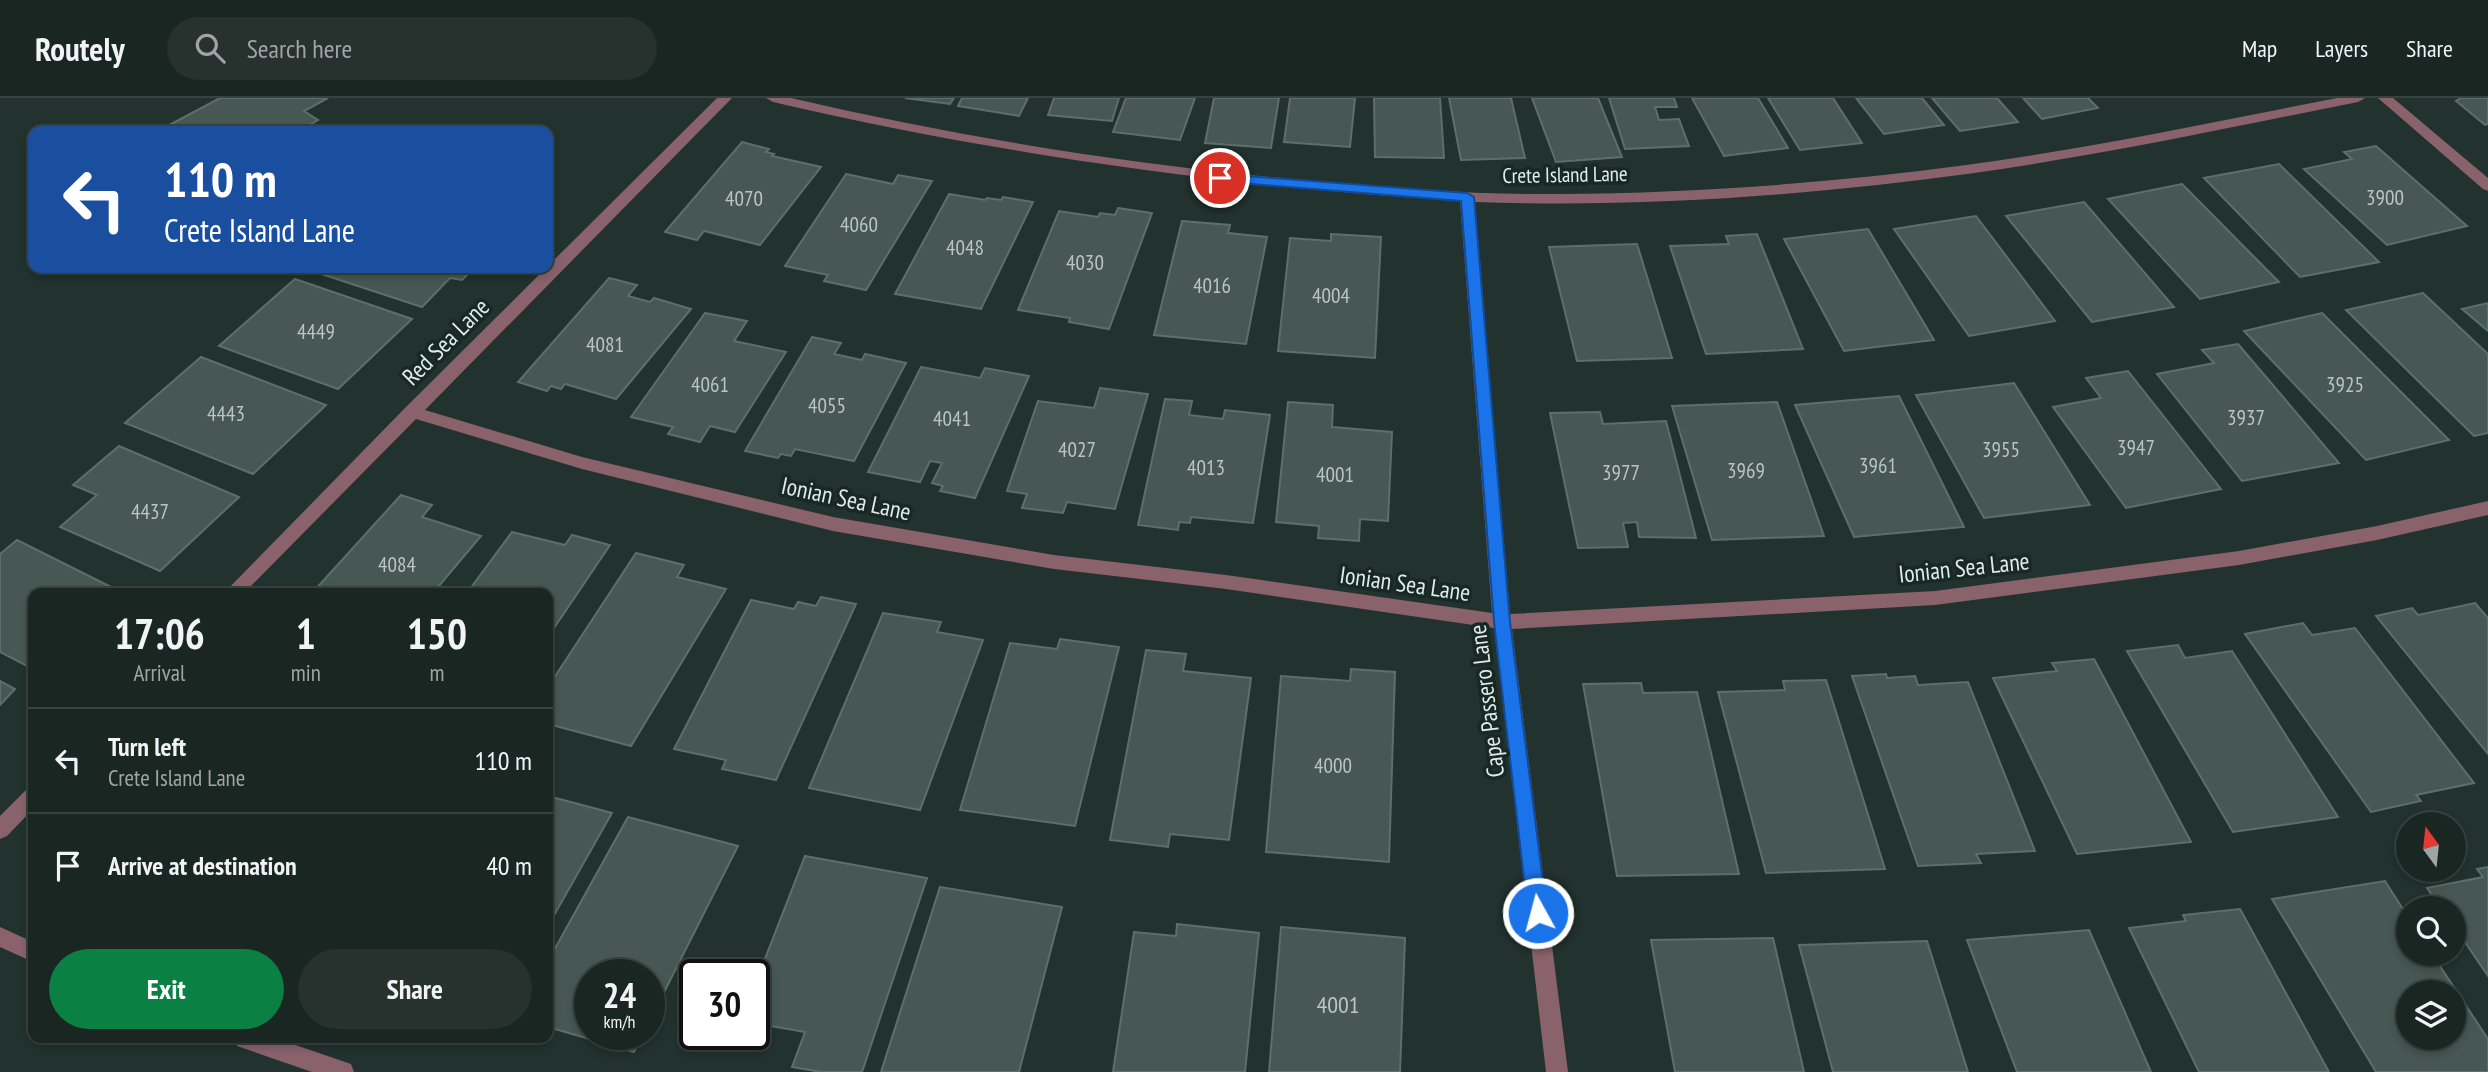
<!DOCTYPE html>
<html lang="en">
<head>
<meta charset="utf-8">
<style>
  :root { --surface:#1a2622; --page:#27322f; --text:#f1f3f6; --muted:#9fa5a5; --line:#384340; --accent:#0b8043 }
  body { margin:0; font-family:"PT Sans Narrow",sans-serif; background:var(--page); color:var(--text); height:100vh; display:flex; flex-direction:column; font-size:26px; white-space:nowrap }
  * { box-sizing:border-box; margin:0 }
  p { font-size:23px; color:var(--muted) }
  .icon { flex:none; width:38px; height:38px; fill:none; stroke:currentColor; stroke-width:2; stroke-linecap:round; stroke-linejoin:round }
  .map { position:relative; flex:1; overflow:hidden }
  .side { position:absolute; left:28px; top:490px; width:525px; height:455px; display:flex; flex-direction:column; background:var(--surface); border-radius:14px; box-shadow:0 4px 10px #0003,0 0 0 2px var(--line) }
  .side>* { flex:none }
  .banner { position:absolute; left:28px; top:28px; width:525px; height:147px; border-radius:14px; box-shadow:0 4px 10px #0003,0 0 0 2px var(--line); background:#1a4fa0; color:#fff; overflow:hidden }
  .needle { width:46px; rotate:345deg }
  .buttons { position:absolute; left:2396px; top:714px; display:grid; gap:14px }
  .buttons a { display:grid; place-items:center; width:70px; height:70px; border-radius:50%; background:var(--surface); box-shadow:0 4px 10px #0003,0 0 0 2px var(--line); font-size:35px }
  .speed { position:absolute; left:574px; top:861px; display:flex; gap:14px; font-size:35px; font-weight:700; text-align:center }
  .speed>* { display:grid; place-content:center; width:91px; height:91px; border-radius:50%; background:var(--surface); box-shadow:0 4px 10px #0003,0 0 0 2px var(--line); line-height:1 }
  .speed small { font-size:18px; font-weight:400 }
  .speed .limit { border:4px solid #111; border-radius:10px; background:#fff; color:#111 }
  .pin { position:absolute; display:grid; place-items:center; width:60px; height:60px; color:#fff; margin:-30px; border:4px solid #fff; border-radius:50%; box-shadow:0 2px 7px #0007 }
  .me { position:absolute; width:77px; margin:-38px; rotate:353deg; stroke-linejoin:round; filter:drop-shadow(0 0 5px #0008) }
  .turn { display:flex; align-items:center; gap:24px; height:147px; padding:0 21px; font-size:32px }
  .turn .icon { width:91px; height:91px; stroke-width:2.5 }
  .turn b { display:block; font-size:49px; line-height:60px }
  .eta { display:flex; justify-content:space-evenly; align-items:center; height:119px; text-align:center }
  .eta b { font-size:42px; font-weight:800; line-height:49px }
  .cta { display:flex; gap:14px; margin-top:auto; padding:14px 21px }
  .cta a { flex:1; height:80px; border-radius:42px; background:var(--accent); color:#fff; font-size:28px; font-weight:800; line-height:80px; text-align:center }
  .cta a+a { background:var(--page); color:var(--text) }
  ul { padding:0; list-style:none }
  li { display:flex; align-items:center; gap:21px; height:105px; padding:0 21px; border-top:2px solid var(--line) }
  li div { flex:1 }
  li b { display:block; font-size:26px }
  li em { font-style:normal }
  header { display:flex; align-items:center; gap:42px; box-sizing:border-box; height:98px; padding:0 35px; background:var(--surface); border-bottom:2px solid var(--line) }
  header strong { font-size:33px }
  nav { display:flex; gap:38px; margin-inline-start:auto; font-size:24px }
  .search { width:490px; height:63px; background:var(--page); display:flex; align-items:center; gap:18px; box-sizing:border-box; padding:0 24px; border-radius:38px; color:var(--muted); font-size:26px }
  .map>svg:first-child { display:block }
  .building { fill:#475753; stroke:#5d6f6a; stroke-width:2; fill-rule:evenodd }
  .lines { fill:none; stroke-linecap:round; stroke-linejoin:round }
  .minor { fill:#89626c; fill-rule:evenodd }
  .route { fill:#1a73e8; stroke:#114b97; stroke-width:2 }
  .labels { text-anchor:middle; stroke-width:7; stroke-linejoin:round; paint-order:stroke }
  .far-street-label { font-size:21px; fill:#e1ebe8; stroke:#182824 }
  .number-label { font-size:21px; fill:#bac6c3 }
  .street-label { font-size:24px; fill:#e1ebe8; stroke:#182824 }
  .near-number-label { font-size:24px; fill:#bac6c3 }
</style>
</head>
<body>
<header>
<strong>Routely</strong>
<div class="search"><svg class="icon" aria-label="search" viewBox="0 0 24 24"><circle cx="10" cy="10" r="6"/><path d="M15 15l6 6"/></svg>Search here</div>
<nav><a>Map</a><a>Layers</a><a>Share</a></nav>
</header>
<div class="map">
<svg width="2488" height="974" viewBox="0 0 2488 974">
  <rect width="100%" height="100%" fill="#22322e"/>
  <g class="building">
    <polygon points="220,0 328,0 304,13 318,22 299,33 158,33"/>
    <polygon points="905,0 954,0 950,6"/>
    <polygon points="962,0 1028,0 1019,18 958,8"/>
    <polygon points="1054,0 1119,0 1112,23 1048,17"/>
    <polygon points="1126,0 1195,0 1180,42 1113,34"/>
    <polygon points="1214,0 1279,0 1271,50 1205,45"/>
    <polygon points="1290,0 1355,0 1350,49 1284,44"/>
    <polygon points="1374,0 1440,0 1444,60 1375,59"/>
    <polygon points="1449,0 1511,0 1525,60 1461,62"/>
    <polygon points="1532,0 1598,0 1622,59 1556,64"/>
    <polygon points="1609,0 1674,0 1677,9 1655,9 1659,22 1679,21 1689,48 1625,51"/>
    <polygon points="1692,0 1758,0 1788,50 1724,58"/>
    <polygon points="1768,0 1833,0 1862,45 1800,52"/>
    <polygon points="1856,0 1922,0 1944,27 1884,36"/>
    <polygon points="1932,0 1997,0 2018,24 1960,33"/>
    <polygon points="2023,0 2088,0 2098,10 2042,21"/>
    <polygon points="2461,0 2488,0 2488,26 2485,27 2456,3"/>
    <polygon points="742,44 769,51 766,54 774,56 772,58 821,69 760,147 704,133 697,142 665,134"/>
    <polygon points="2376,48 2467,128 2387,147 2304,71 2352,61 2344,54"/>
    <polygon points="2279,66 2379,164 2300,179 2204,80"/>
    <polygon points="846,76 893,86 898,77 932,83 866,192 824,183 828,177 785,168"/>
    <polygon points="2182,86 2279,184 2200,201 2108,101"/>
    <polygon points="949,96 985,102 987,100 1001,102 1003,99 1033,104 981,211 895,196"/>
    <polygon points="2084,104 2174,209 2092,224 2006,118"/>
    <polygon points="1118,110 1152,115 1109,231 1069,224 1070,220 1018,212 1059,113 1098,119 1100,115 1115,117"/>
    <polygon points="1976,118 2055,223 1969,238 1894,131"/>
    <polygon points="1182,123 1230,127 1228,135 1267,139 1246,246 1154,237"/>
    <polygon points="1868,131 1934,242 1844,253 1784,141"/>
    <polygon points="1331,136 1381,139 1375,260 1278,253 1290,140 1331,143"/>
    <polygon points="1757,136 1803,251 1706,256 1670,148 1729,146 1726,138"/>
    <polygon points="1637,146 1672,260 1577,263 1549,149"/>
    <polygon points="474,170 462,182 450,180 422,209 306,171"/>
    <polygon points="609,180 637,187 628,198 650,204 654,200 691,211 616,301 565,286 561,291 551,288 547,293 518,284"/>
    <polygon points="295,181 412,221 338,291 219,248"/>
    <polygon points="2423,195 2488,256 2488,335 2474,338 2346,212"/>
    <polygon points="2488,205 2488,233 2462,211"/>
    <polygon points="705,215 747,223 734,243 786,254 735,334 710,328 700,344 668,336 673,329 631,319"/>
    <polygon points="2322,215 2449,342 2366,362 2244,233"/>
    <polygon points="812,239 841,245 834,256 862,262 865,256 906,265 854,363 795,351 791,358 781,356 778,360 745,353"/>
    <polygon points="2238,246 2339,365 2242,383 2157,276 2214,265 2202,252"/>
    <polygon points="201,259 326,307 253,376 125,325"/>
    <polygon points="921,269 980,280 985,270 1029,278 975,400 940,393 943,388 932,385 942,365 930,363 920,384 868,374"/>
    <polygon points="2128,273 2221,391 2126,410 2053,309 2101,300 2086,280"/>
    <polygon points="2014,285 2090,407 1984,420 1916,297"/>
    <polygon points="1100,290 1148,296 1115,411 1067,404 1063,415 1022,410 1027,396 1007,393 1038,303 1094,310"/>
    <polygon points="1899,298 1964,429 1854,439 1795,307"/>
    <polygon points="1165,301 1192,303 1189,317 1223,321 1225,312 1270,317 1253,425 1191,419 1190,425 1179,424 1178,432 1138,427"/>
    <polygon points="1288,304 1333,307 1332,329 1392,334 1388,423 1360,421 1359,443 1318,440 1319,428 1276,424"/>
    <polygon points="1777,304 1824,438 1712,442 1672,308"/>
    <polygon points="1600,314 1603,326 1666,323 1696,440 1639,439 1637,424 1623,425 1628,449 1578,450 1550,315"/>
    <polygon points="119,348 239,399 160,473 60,429 97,397 73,387"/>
    <polygon points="401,397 432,407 422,419 481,438 433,495 312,495"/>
    <polygon points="512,434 565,447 572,437 610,447 548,539 548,495 467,495"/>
    <polygon points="17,442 123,495 33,495 33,571 0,554 0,456"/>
    <polygon points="636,455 684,467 677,479 726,491 631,648 548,626 548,589"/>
    <polygon points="821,499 856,506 776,682 722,671 726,662 674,651 751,502 794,511 798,504 816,508"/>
    <polygon points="2475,505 2488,520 2488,656 2376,518 2412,510 2418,517"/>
    <polygon points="883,515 941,524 937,534 983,542 920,712 809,690"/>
    <polygon points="2303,525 2312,537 2355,530 2474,685 2416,697 2421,703 2371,714 2245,536"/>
    <polygon points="1060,541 1119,549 1075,728 960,712 1010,545 1057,551"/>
    <polygon points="2178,547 2185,560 2232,553 2338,719 2233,734 2127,553"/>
    <polygon points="1146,552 1186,556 1183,573 1251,580 1229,742 1170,736 1168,749 1110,742"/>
    <polygon points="2094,561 2191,744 2077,756 1993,580 2057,573 2052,565"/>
    <polygon points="1351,571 1395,574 1389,764 1266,754 1281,578 1350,583"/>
    <polygon points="1886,576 1887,580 1915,578 1918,587 1968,584 2035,753 1976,756 1981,765 1918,768 1852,578"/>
    <polygon points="1826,582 1885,771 1766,775 1718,594 1785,592 1783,583"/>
    <polygon points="0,583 15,591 0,607"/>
    <polygon points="1641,585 1643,595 1697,594 1739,776 1617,778 1583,586"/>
    <polygon points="548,698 612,715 548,828"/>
    <polygon points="628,719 738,748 649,924 649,877 590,877 590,936 643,936 634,954 548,929 548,863"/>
    <polygon points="805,758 927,780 862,974 821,974 792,969 805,934 754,925 754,889"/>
    <polygon points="2488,769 2488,878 2454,828 2454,810 2441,810 2427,790 2483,779 2477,771"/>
    <path d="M2385 783 2408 819V856H2432L2488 941V974H2376L2272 801ZM2408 894H2454V940H2408Z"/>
    <polygon points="940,789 1062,809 1019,974 881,974"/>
    <polygon points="2240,811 2329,974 2199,974 2129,830 2186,823 2183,817"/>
    <polygon points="1177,826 1259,835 1245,974 1113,974 1134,834 1176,838"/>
    <polygon points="1281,829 1405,840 1400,974 1269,974"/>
    <polygon points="2089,832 2151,974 2017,974 1967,842"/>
    <polygon points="1773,840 1804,974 1675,974 1651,842"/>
    <polygon points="1927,843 1968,974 1833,974 1799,847"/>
  </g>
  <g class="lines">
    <g class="minor">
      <path d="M717 0H732L425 312 582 359 833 419 1054 457 1226 477 1492 515 1460 103C1228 88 1000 57 773 4L766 0H791C967 41 1145 69 1325 84 1403 91 1481 97 1560 96 1695 95 1832 85 1966 67 2091 50 2214 24 2337 0H2365L2358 4C2228 30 2098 58 1967 76 1805 98 1638 110 1475 104L1510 516 1935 493 2239 453 2377 428 2488 403V417L2377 442 2239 467 1935 507 1512 531 1568 974H1546L1494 530 1226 491 1054 471 833 433 582 371 416 321 244 495H224L405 310Z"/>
      <polygon points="2378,0 2393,0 2488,80 2488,93 2483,91"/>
      <polygon points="33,689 33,711 7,738 0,741 0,718 26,692"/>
      <polygon points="0,829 33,844 33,864 0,849"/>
      <polygon points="234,940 275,940 351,966 354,974 312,974 237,948"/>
    </g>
  </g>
  <polygon class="route" points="1220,76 1467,95 1474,99 1510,524 1547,815 1544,822 1538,824 1531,822 1528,815 1494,524 1461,103 1215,83 1215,77"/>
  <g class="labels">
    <g class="far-street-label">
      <text transform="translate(1565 77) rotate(-1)" y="7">Crete Island Lane</text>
    </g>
    <g class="number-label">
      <text x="2385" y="107">3900</text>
      <text x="744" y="108">4070</text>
      <text x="859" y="134">4060</text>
      <text x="965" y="157">4048</text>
      <text x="1085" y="172">4030</text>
      <text x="1212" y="195">4016</text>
      <text x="1331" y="205">4004</text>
      <text x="316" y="241">4449</text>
      <text x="605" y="254">4081</text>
      <text x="710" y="294">4061</text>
      <text x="2345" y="294">3925</text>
      <text x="827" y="315">4055</text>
      <text x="226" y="323">4443</text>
      <text x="2246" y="327">3937</text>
      <text x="952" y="328">4041</text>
      <text x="2136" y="357">3947</text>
      <text x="1077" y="359">4027</text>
      <text x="2001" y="359">3955</text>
      <text x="1878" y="375">3961</text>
      <text x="1206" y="377">4013</text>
      <text x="1746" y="380">3969</text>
      <text x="1621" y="382">3977</text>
      <text x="1335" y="384">4001</text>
      <text x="150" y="421">4437</text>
      <text x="397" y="474">4084</text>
      <text x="1333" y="675">4000</text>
    </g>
    <g class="street-label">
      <text transform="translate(446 244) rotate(-45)" y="8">Red Sea Lane</text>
      <text transform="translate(846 401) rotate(12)" y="8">Ionian Sea Lane</text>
      <text transform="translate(1964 470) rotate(-6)" y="8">Ionian Sea Lane</text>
      <text transform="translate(1405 486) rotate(8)" y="8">Ionian Sea Lane</text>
      <text transform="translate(1487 603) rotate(-97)" y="8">Cape Passero Lane</text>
    </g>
    <g class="near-number-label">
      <text x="1338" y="915">4001</text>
    </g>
  </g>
</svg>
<div class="buttons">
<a><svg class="needle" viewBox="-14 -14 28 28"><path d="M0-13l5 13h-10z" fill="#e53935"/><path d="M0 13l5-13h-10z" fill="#9fa5a5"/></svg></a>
<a><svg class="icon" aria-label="search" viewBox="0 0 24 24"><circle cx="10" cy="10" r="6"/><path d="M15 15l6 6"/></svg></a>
<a><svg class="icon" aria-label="layers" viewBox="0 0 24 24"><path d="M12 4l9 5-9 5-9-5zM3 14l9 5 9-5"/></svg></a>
</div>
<div class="speed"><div>24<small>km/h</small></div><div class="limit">30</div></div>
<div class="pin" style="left:1220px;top:80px;background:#d93025"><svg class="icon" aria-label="arrive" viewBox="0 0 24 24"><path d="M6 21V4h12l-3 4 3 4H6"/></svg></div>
<svg class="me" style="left:1538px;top:815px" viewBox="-20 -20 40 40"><circle r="17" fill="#1a73e8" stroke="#fff" stroke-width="3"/><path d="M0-11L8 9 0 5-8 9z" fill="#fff"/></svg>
<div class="banner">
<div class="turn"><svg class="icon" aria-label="left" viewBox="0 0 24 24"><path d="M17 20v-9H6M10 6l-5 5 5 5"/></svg><div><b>110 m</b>Crete Island Lane</div></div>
</div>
<section class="side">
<div class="eta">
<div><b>17:06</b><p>Arrival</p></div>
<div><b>1</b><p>min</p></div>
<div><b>150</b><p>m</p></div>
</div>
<ul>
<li><svg class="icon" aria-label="left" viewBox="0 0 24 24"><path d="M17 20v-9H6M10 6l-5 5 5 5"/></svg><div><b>Turn left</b><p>Crete Island Lane</p></div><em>110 m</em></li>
<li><svg class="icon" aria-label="arrive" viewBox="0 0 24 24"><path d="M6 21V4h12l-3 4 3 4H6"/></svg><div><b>Arrive at destination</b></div><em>40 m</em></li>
</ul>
<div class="cta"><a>Exit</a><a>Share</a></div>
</section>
</div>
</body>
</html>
